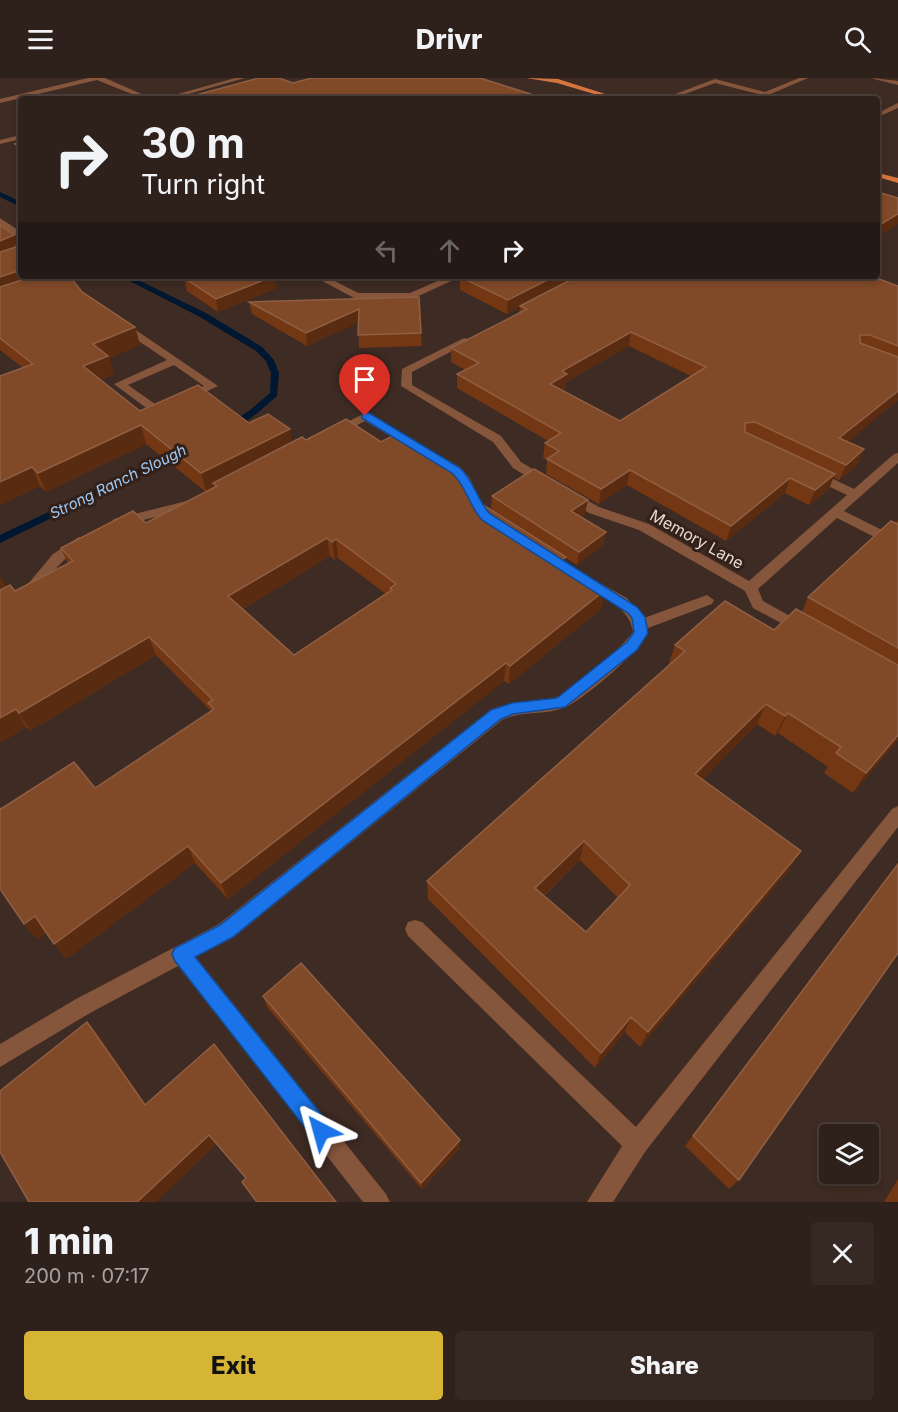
<!DOCTYPE html>
<html lang="en">
<head>
<meta charset="utf-8">
<style>
  :root { --surface:#2e201a; --page:#362823; --text:#f1f3f6; --muted:#a7a3a2; --line:#493e39; --accent:#d6b534 }
  body { margin:0; font-family:Inter,sans-serif; background:var(--page); color:var(--text); height:100vh; display:flex; flex-direction:column; font-size:22px; white-space:nowrap }
  * { box-sizing:border-box; margin:0 }
  p { font-size:20px; color:var(--muted) }
  .icon { flex:none; width:33px; height:33px; fill:none; stroke:currentColor; stroke-width:2; stroke-linecap:round; stroke-linejoin:round }
  .map { position:relative; height:1124px; overflow:hidden }
  .panel { display:flex; flex-direction:column; background:var(--surface); flex:1 }
  .panel>* { flex:none }
  .banner { position:absolute; left:18px; top:18px; width:862px; height:183px; border-radius:6px; box-shadow:0 3px 9px #0003,0 0 0 2px var(--line); background:#2e201a; color:var(--text); overflow:hidden }
  .fabs { position:absolute; left:819px; top:1046px; display:grid; gap:12px }
  .fabs a { display:grid; place-items:center; width:60px; height:60px; border-radius:6px; background:var(--surface); box-shadow:0 3px 9px #0003,0 0 0 2px var(--line); font-size:30px }
  .pin { position:absolute; display:grid; place-items:center; width:51px; height:51px; color:#fff; margin:-62px -26px; border-radius:50% 50% 50% 0; rotate:-45deg; box-shadow:0 0 6px #0007 }
  .pin .icon { rotate:45deg }
  .me { position:absolute; width:66px; margin:-33px; rotate:321deg; stroke-linejoin:round; filter:drop-shadow(0 0 4px #0008) }
  .turn { display:flex; align-items:center; gap:21px; height:126px; padding:0 24px; font-size:27px }
  .turn .icon { width:78px; height:78px; stroke-width:2.5 }
  .turn b { display:block; font-size:42px; line-height:51px }
  .lanes { display:flex; align-items:center; height:57px; padding:0 24px; background:#0003; justify-content:center; gap:30px; direction:ltr }
  .lanes .off { opacity:.35 }
  .round { display:grid; place-items:center; flex:none; width:63px; height:63px; border-radius:6px; background:var(--page) }
  .summary { display:flex; align-items:center; justify-content:space-between; height:102px; padding:0 24px }
  h1 { font-size:36px; font-weight:800; line-height:45px }
  .primary-button { display:flex; gap:12px; margin-top:auto; padding:12px 24px }
  .primary-button a { flex:1; height:69px; border-radius:6px; background:var(--accent); color:#111; font-size:24px; font-weight:800; line-height:69px; text-align:center }
  .primary-button a+a { background:var(--page); color:var(--text) }
  header { display:flex; justify-content:space-between; align-items:center; height:78px; padding:0 24px; background:var(--surface); font-size:27px; font-weight:800 }
  .map>svg:first-child { display:block }
  .lines { fill:none; stroke-linecap:round; stroke-linejoin:round }
  .stream { fill:#001731; fill-rule:evenodd }
  .minor { fill:#85553c; fill-rule:evenodd }
  .major { fill:#d6763f; fill-rule:evenodd }
  .wall { fill:#743713; fill-rule:evenodd }
  .shaded-wall { fill:#592b11 }
  .building { fill:#804928; stroke:#905f43; stroke-width:1.5; fill-rule:evenodd }
  .route { fill:#1a73e8; stroke:#114b97; stroke-width:1.5 }
  .labels { text-anchor:middle; stroke-width:6; stroke-linejoin:round; paint-order:stroke }
  .far-water-label { font-size:15px; font-style:italic; fill:#9ecaf7; stroke:#332119 }
  .street-label { font-size:16px; fill:#e5d9d3; stroke:#332119 }
</style>
</head>
<body>
<header><svg class="icon" aria-label="menu" viewBox="0 0 24 24"><path d="M4 6h16M4 12h16M4 18h16"/></svg>Drivr<svg class="icon" aria-label="search" viewBox="0 0 24 24"><circle cx="10" cy="10" r="6"/><path d="M15 15l6 6"/></svg></header>
<div class="map">
<svg width="898" height="1124" viewBox="0 0 898 1124">
  <rect width="100%" height="100%" fill="#3e2b23"/>
  <g class="lines">
    <g class="stream">
      <polygon points="0,114 21,124 21,129 0,119"/>
      <path d="M120 198H130L206 235 262 269 274 282 279 295 277 318C265 328 241 352 226 351V347L249 333 270 315 271 295 266 283 256 273 200 239Z"/>
      <polygon points="179,372 184,375 182,377 0,465 0,457"/>
    </g>
    <g class="minor">
      <polygon points="88,0 105,0 153,21 144,21 97,2 0,25 0,21"/>
      <polygon points="235,0 245,0 171,21 160,21"/>
      <polygon points="799,0 808,0 766,18 715,5 671,21 662,21 715,1 765,14"/>
      <polygon points="873,0 898,3 898,7 874,1"/>
      <polygon points="600,14 602,17 583,21 584,20"/>
      <polygon points="898,25 898,30 878,39 878,35"/>
      <polygon points="21,57 21,61 0,66 0,62"/>
      <polygon points="0,140 21,154 21,161 0,147"/>
      <polygon points="313,198 325,198 358,215 410,215 449,198 462,198 412,221 356,221"/>
      <path d="M123 245 127 246 218 308 161 335H153L114 306 167 282 119 250V246ZM174 287 204 308 158 328 128 307Z"/>
      <polygon points="464,260 473,262 412,294 412,307 501,358 521,384 549,401 549,407 541,407 513,390 493,364 401,308 402,291"/>
      <polygon points="365,335 460,389 469,399 479,419 478,422 468,422 458,401 452,395 365,343 338,357 334,358 328,354"/>
      <polygon points="898,375 898,385 844,433 898,460 898,471 837,440 758,511 763,523 808,548 810,552 808,556 803,557 753,530 745,513 639,452 589,435 563,418 569,414 574,415 599,429 649,446 749,503 847,417 811,400 811,394 819,394 854,411 894,376"/>
      <polygon points="195,421 201,425 200,428 119,448 112,444 114,441"/>
      <path d="M79 459 86 464 84 467C49 487 43 521 0 534V523L27 507 53 476Z"/>
      <path d="M587 498 627 520 644 540 707 517 714 522 712 526 648 550C650 567 582 622 566 629 545 638 522 632 502 642L233 860 196 879 386 1116 390 1124H363L178 888 90 935 0 989V966L76 921 219 846 490 632C512 622 533 627 554 620 574 614 620 571 633 554 630 529 602 519 582 506L580 503 582 500Z"/>
      <polygon points="898,728 898,749 645,1074 613,1124 587,1124 622,1068 408,858 405,851 408,844 415,842 422,844 636,1049 892,731"/>
    </g>
    <g class="major">
      <polygon points="526,0 558,1 621,21 611,21 557,5"/>
      <polygon points="878,95 898,100 898,105 878,99"/>
    </g>
  </g>
  <g class="wall">
    <polygon points="21,64 21,79 19,78 15,66"/>
    <path d="M0 147 21 198 82 214 135 249 140 267 109 280 114 296 100 302 140 333 249 345 292 364 306 362 381 364 491 432 492 418 585 436 581 439 606 454 603 467 577 487 566 480 565 487 602 530 509 606 504 603 228 821 195 785 66 881 46 855 37 861 24 846 1 731 95 710 211 633 156 577 30 653 26 649 0 665 6 509 15 513 68 486 61 470 146 445 206 414 146 366 46 414 40 408 0 427 23 290 0 272ZM330 478 335 482 338 480 386 516 294 577 243 531Z"/>
    <path d="M460 199 898 208V322L847 364 858 386 839 402 833 399 829 411 809 427 785 415 726 463 627 407 599 426 546 396 547 382 543 380 545 365 548 363 457 310V296L465 292 451 284V270L519 235 520 229 507 236 460 212ZM629 268 691 298 620 343 562 313 566 310V304Z"/>
    <polygon points="184,200 277,210 218,234 187,213"/>
    <polygon points="249,224 421,255 422,268 359,270 358,244 307,268 252,236"/>
    <path d="M898 441V662L853 715 824 695 828 689 778 655 775 658 757 646 703 701 789 792 640 969 625 954 595 990 428 821 427 803 668 588 675 567 774 552 802 534 808 519 896 445ZM580 782 618 820 586 854 544 818Z"/>
    <polygon points="898,785 739,1102 729,1111 685,1068"/>
    <polygon points="263,918 460,1062 460,1070 422,1111 267,929"/>
    <polygon points="898,1101 898,1124 884,1124"/>
  </g>
  <g class="shaded-wall">
    <polygon points="898,136 898,146 878,159 878,148"/>
    <polygon points="14,157 20,173 0,183 0,163"/>
    <polygon points="21,192 21,198 50,198 0,219 0,199"/>
    <polygon points="275,198 277,210 218,234 216,221"/>
    <polygon points="555,198 581,198 520,228 520,229 507,236 508,222"/>
    <polygon points="359,231 360,244 307,268 306,255"/>
    <polygon points="135,249 140,267 109,280 114,296 89,306 83,288 93,266"/>
    <polygon points="631,254 629,268 566,304 566,310 548,320 550,306 562,293"/>
    <polygon points="898,313 898,322 834,375 839,360"/>
    <polygon points="141,347 146,366 46,414 38,395"/>
    <polygon points="290,351 293,369 213,405 214,409 206,414 201,395"/>
    <polygon points="864,371 858,386 839,402 846,387"/>
    <polygon points="32,389 40,408 0,427 0,404"/>
    <polygon points="630,392 627,407 599,426 601,411"/>
    <polygon points="835,396 829,411 809,427 815,412"/>
    <polygon points="790,400 785,415 726,463 731,448"/>
    <polygon points="588,422 585,436 569,447 571,433"/>
    <polygon points="606,454 603,467 577,487 579,474"/>
    <polygon points="327,460 330,478 233,537 228,518"/>
    <polygon points="336,461 338,480 335,482 332,464"/>
    <polygon points="566,479 564,498 560,483"/>
    <polygon points="0,497 9,514 0,520"/>
    <polygon points="605,512 602,530 509,606 510,588"/>
    <polygon points="149,559 156,577 30,653 19,635"/>
    <polygon points="506,585 504,603 228,821 221,805"/>
    <polygon points="766,626 757,646 688,716 695,696"/>
    <polygon points="16,631 26,649 0,665 0,640"/>
    <polygon points="788,635 778,655 775,658 785,638"/>
    <polygon points="898,657 898,662 853,715 866,695"/>
    <polygon points="584,763 580,782 532,829 535,810"/>
    <polygon points="188,768 195,785 66,881 54,866"/>
    <polygon points="801,773 789,792 640,969 648,954"/>
    <polygon points="35,838 47,854 37,861 24,846"/>
    <polygon points="631,939 625,954 595,990 601,975"/>
    <polygon points="87,944 98,956 154,1038 145,1027"/>
    <polygon points="209,1057 216,1067 156,1124 137,1124"/>
    <polygon points="460,1062 460,1070 422,1111 421,1105"/>
  </g>
  <g class="building">
    <polygon points="259,0 279,0 293,5 312,0 480,0 546,21 181,21"/>
    <polygon points="21,64 21,69 15,66"/>
    <polygon points="878,114 898,120 898,136 878,148"/>
    <polygon points="0,147 14,157 0,163"/>
    <polygon points="17,165 21,168 21,192 0,199 0,174 16,169"/>
    <polygon points="34,198 67,198 72,201 82,214 135,249 93,266 108,278 83,288 140,333 198,307 249,345 268,336 290,351 201,395 141,347 38,395 32,389 0,404 0,298 33,286 0,260 0,209"/>
    <polygon points="186,198 274,198 216,221 184,200"/>
    <polygon points="461,198 555,198 508,222 460,199"/>
    <path d="M578 198H871L898 208V268L870 257H860V265L898 279V313L839 360 864 371 846 387 755 344 745 345V354L835 396 815 412 790 400 731 448 630 392 601 411 547 381 559 373 545 365 561 355 457 296 479 285 451 270 527 231 520 228ZM631 254 706 289 620 343 550 306 567 296 562 293Z"/>
    <polygon points="419,219 421,255 358,257 359,231 306,255 249,224"/>
    <path d="M346 341 381 364 394 357 465 402 480 425 566 479 560 483 605 512 510 588 506 585 221 805 188 768 54 866 35 838 24 846 0 811V730L1 731 74 684 95 710 214 631 208 625 213 622 149 559 19 635 16 631 0 640V512L10 507 15 513 73 483 61 470 133 433 146 445 217 408 213 405 302 359 306 362ZM327 460 332 464 336 461 396 506 390 510 392 512 294 577 228 518Z"/>
    <polygon points="534,391 588,422 571,433 606,454 579,474 492,418"/>
    <polygon points="891,443 898,446 898,570 808,519"/>
    <path d="M725 523 774 552 796 531 898 587V657L866 695 836 675 841 669 788 635 785 638 766 626 695 696 801 773 648 954 631 939 601 975 427 803 685 573 675 567ZM584 763 630 807 586 854 535 810Z"/>
    <polygon points="898,786 898,875 739,1102 693,1058"/>
    <polygon points="301,885 460,1062 421,1105 263,918"/>
    <polygon points="87,944 145,1027 214,966 336,1124 257,1124 242,1104 246,1100 209,1057 137,1124 29,1124 0,1074 0,1013"/>
  </g>
  <path class="route" d="M362 335H369L460 390C474 403 477 422 490 436L637 529 645 539 648 555 637 572 565 629 513 636 501 641 233 859 195 879 329 1046 332 1053 329 1061 321 1064 314 1061 175 883 172 876 175 870 220 847 491 632 512 625 557 620 627 564 634 554 632 540 628 535 482 442C469 428 466 407 452 395L362 340Z"/>
  <g class="labels">
    <g class="far-water-label">
      <text transform="translate(118 404) rotate(-26)" y="5">Strong Ranch Slough</text>
    </g>
    <g class="street-label">
      <text transform="translate(697 461) rotate(29)" y="6">Memory Lane</text>
    </g>
  </g>
</svg>
<div class="fabs">
<a><svg class="icon" aria-label="layers" viewBox="0 0 24 24"><path d="M12 4l9 5-9 5-9-5zM3 14l9 5 9-5"/></svg></a>
</div>
<div class="pin" style="left:365px;top:338px;background:#d93025"><svg class="icon" aria-label="arrive" viewBox="0 0 24 24"><path d="M6 21V4h12l-3 4 3 4H6"/></svg></div>
<svg class="me" style="left:321px;top:1053px" viewBox="-20 -20 40 40"><path d="M0-17L14 15 0 8-14 15z" fill="#1a73e8" stroke="#fff" stroke-width="4"/></svg>
<div class="banner">
<div class="turn"><svg class="icon" aria-label="right" viewBox="0 0 24 24"><path d="M7 20v-9h11M14 6l5 5-5 5"/></svg><div><b>30 m</b>Turn right</div></div>
<div class="lanes"><svg class="icon off" aria-label="left" viewBox="0 0 24 24"><path d="M17 20v-9H6M10 6l-5 5 5 5"/></svg><svg class="icon off" aria-label="ahead" viewBox="0 0 24 24"><path d="M12 20V5M6 11l6-6 6 6"/></svg><svg class="icon" aria-label="right" viewBox="0 0 24 24"><path d="M7 20v-9h11M14 6l5 5-5 5"/></svg></div>
</div>
</div>
<section class="panel">
<div class="summary"><div><h1>1 min</h1><p>200 m · 07:17</p></div><a class="round"><svg class="icon" aria-label="close" viewBox="0 0 24 24"><path d="M6 6l12 12M18 6L6 18"/></svg></a></div>
<div class="primary-button"><a>Exit</a><a>Share</a></div>
</section>
</body>
</html>
